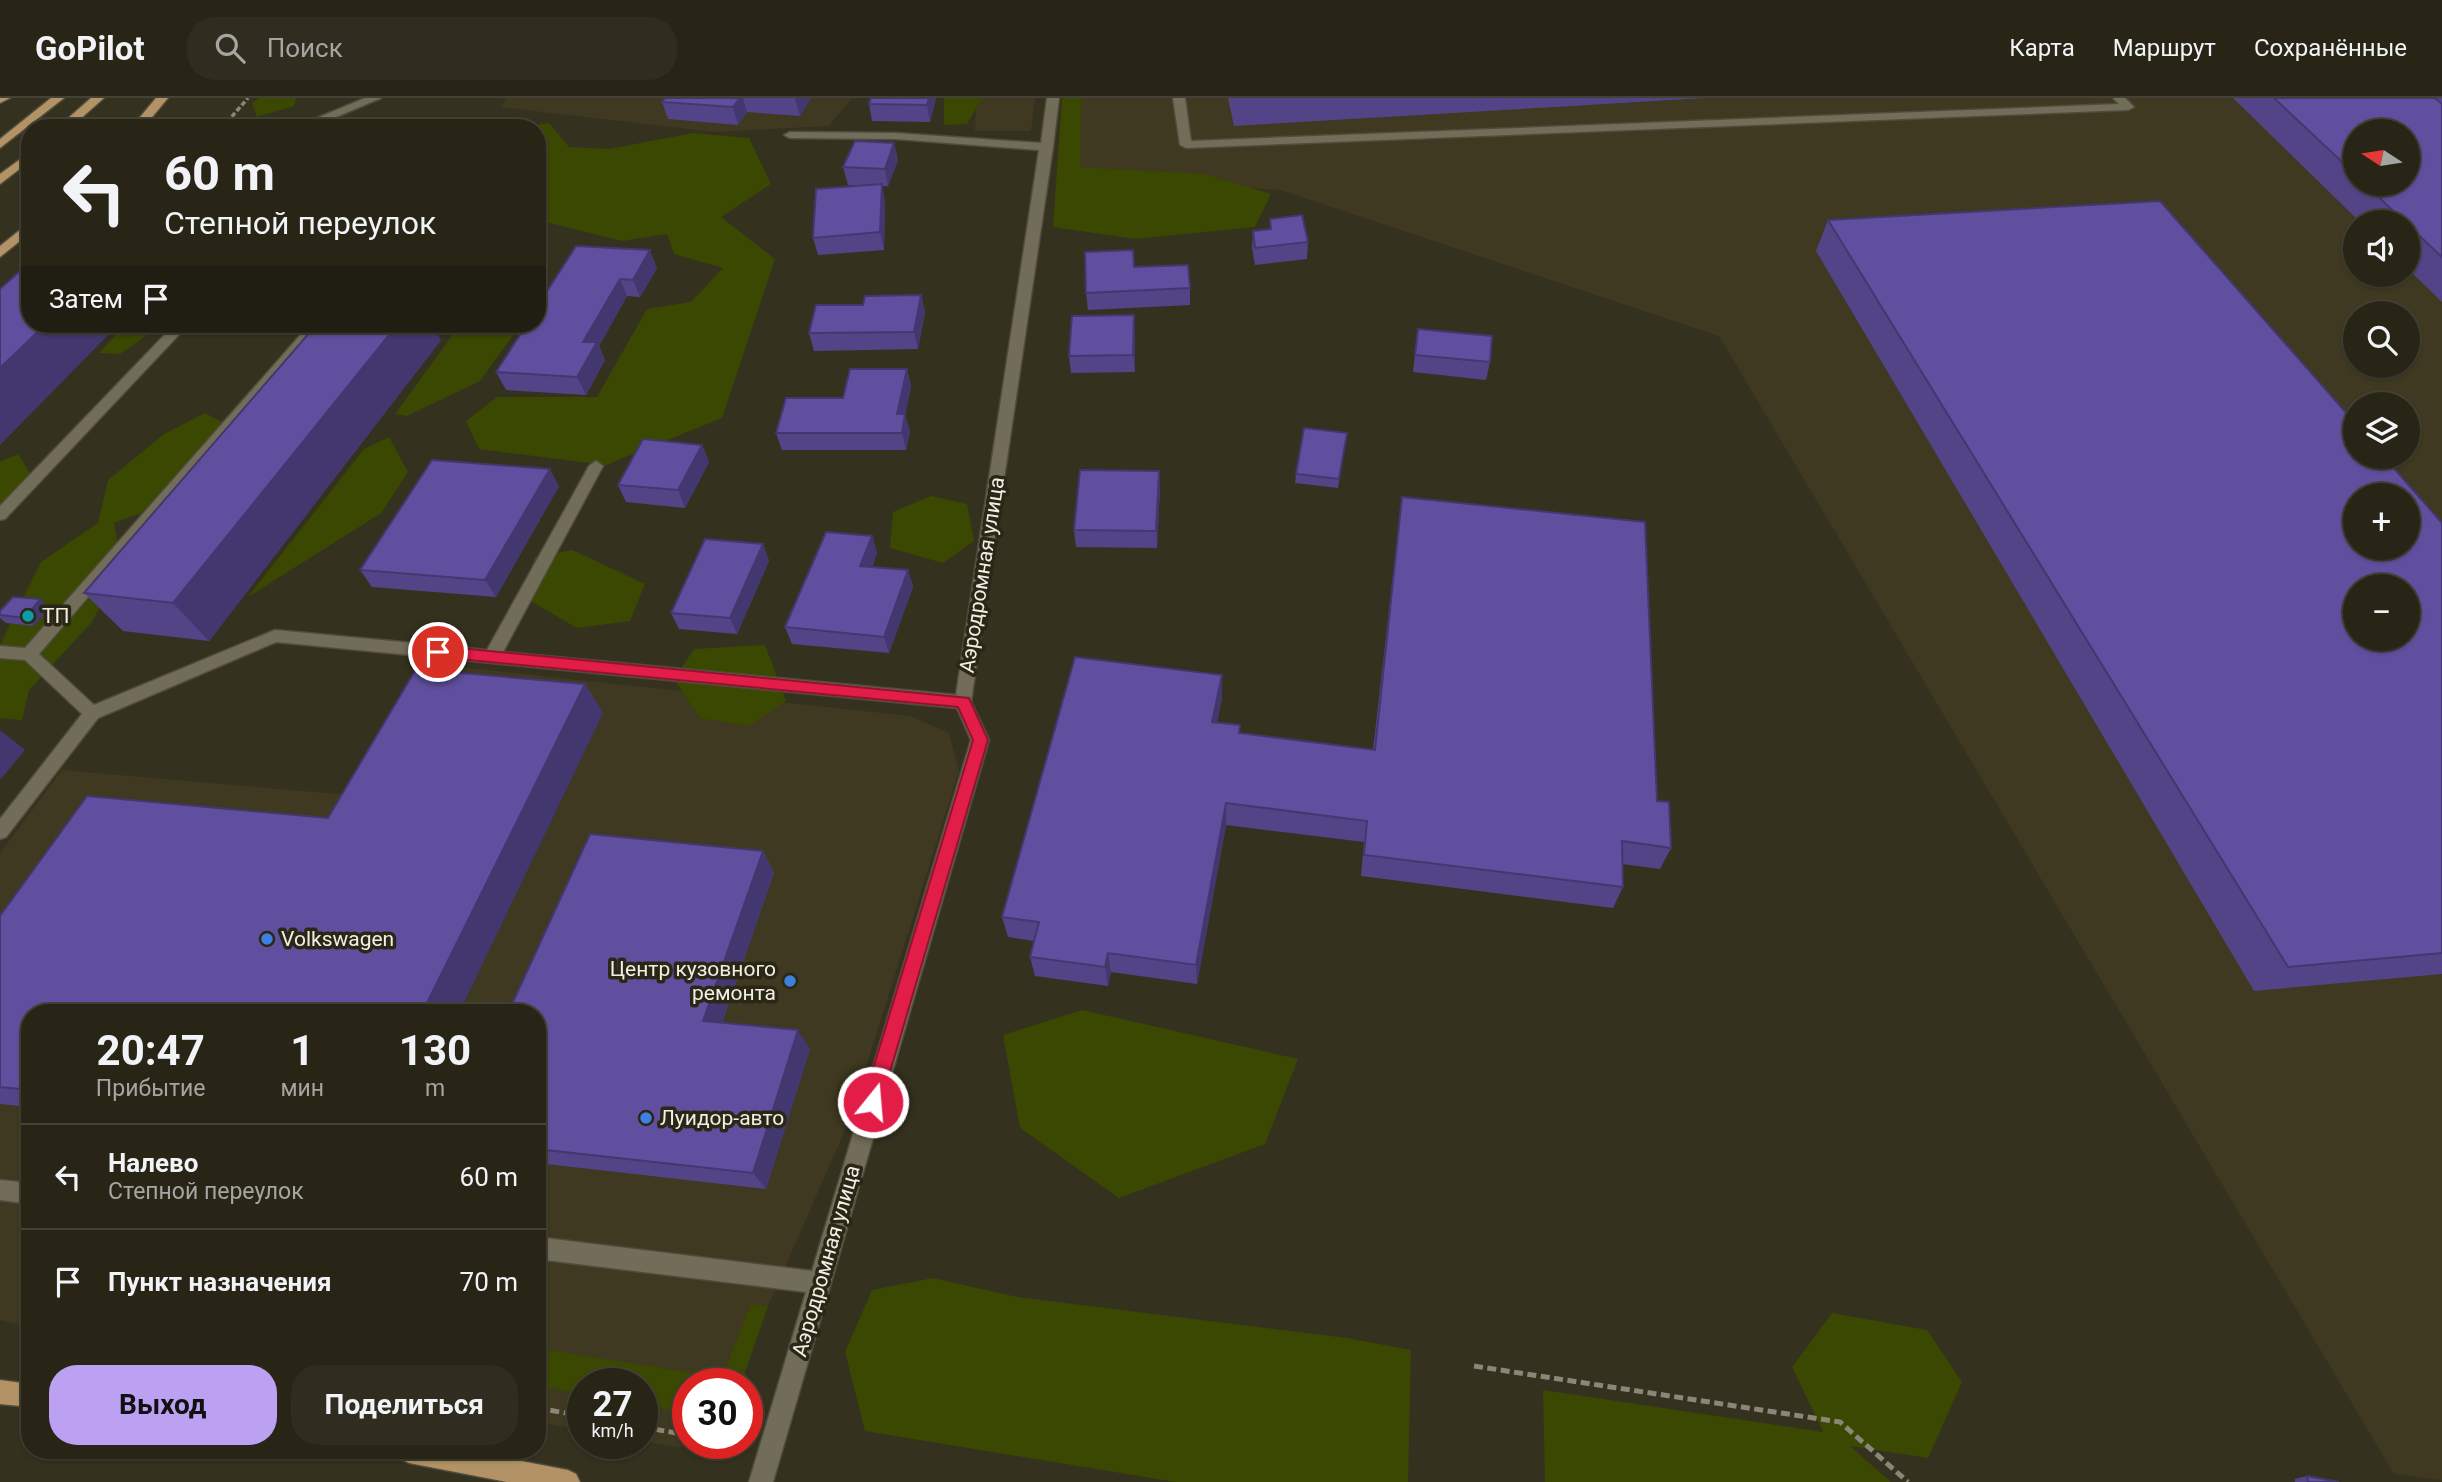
<!DOCTYPE html>
<html lang="ru">
<head>
<meta charset="utf-8">
<style>
  :root { --surface:#282517; --page:#302d20; --text:#f1f3f6; --muted:#a5a5a1; --line:#444236; --accent:#bca0f2 }
  body { margin:0; font-family:Roboto,sans-serif; background:var(--page); color:var(--text); height:100vh; display:flex; flex-direction:column; font-size:26px; white-space:nowrap }
  * { box-sizing:border-box; margin:0 }
  p { font-size:23px; color:var(--muted) }
  .icon { flex:none; width:38px; height:38px; fill:none; stroke:currentColor; stroke-width:2; stroke-linecap:round; stroke-linejoin:round }
  .map { position:relative; flex:1; overflow:hidden }
  .sheet { position:absolute; left:21px; top:906px; width:525px; height:455px; display:flex; flex-direction:column; background:var(--surface); border-radius:28px; box-shadow:0 2px 5px #0004,0 0 0 2px var(--line) }
  .sheet>* { flex:none }
  .banner { position:absolute; left:21px; top:21px; width:525px; height:214px; border-radius:28px; box-shadow:0 2px 5px #0004,0 0 0 2px var(--line); background:#282517; color:var(--text); overflow:hidden }
  .needle { width:46px; rotate:282deg }
  .tools { position:absolute; left:2343px; top:21px; display:grid; gap:14px }
  .tools a { display:grid; place-items:center; width:77px; height:77px; border-radius:50%; background:var(--surface); box-shadow:0 2px 5px #0004,0 0 0 2px var(--line); font-size:35px }
  .speed { position:absolute; left:567px; top:1270px; display:flex; gap:14px; font-size:35px; font-weight:700; text-align:center }
  .speed>* { display:grid; place-content:center; width:91px; height:91px; border-radius:50%; background:var(--surface); box-shadow:0 2px 5px #0004,0 0 0 2px var(--line); line-height:1 }
  .speed small { font-size:18px; font-weight:400 }
  .speed .limit { border:10px solid #d22; background:#fff; color:#111 }
  .pin { position:absolute; display:grid; place-items:center; width:60px; height:60px; color:#fff; margin:-30px; border:4px solid #fff; border-radius:50%; box-shadow:0 2px 7px #0007 }
  .me { position:absolute; width:77px; margin:-38px; rotate:17deg; stroke-linejoin:round; filter:drop-shadow(0 0 5px #0008) }
  .turn { display:flex; align-items:center; gap:24px; height:147px; padding:0 28px; font-size:32px }
  .turn .icon { width:91px; height:91px; stroke-width:2.5 }
  .turn b { display:block; font-size:49px; line-height:60px }
  .then { display:flex; align-items:center; height:66px; padding:0 28px; background:#0003; gap:14px; font-size:26px }
  .eta { display:flex; justify-content:space-evenly; align-items:center; height:119px; text-align:center }
  .eta b { font-size:42px; font-weight:700; line-height:49px }
  .button { display:flex; gap:14px; margin-top:auto; padding:14px 28px }
  .button a { flex:1; height:80px; border-radius:28px; background:var(--accent); color:#111; font-size:28px; font-weight:700; line-height:80px; text-align:center }
  .button a+a { background:var(--page); color:var(--text) }
  ul { padding:0; list-style:none }
  li { display:flex; align-items:center; gap:21px; height:105px; padding:0 28px; border-top:2px solid var(--line) }
  li div { flex:1 }
  li b { display:block; font-size:26px }
  li em { font-style:normal }
  header { display:flex; align-items:center; gap:42px; box-sizing:border-box; height:98px; padding:0 35px; background:var(--surface); border-bottom:2px solid var(--line) }
  header strong { font-size:33px }
  nav { display:flex; gap:38px; margin-inline-start:auto; font-size:24px }
  .search { width:490px; height:63px; background:var(--page); display:flex; align-items:center; gap:18px; box-sizing:border-box; padding:0 24px; border-radius:28px; color:var(--muted); font-size:26px }
  .map>svg:first-child { display:block }
  .built { fill:#3e3920; fill-rule:evenodd }
  .green { fill:#3a4801 }
  .lines { fill:none; stroke-linecap:round; stroke-linejoin:round }
  .minor-casing { stroke:#504c3d; stroke-width:3 }
  .major-casing { stroke:#504c3d; stroke-width:3 }
  .path-far1 { stroke:#8b8778; stroke-width:3.5; stroke-dasharray:5 2.5; stroke-linecap:butt }
  .path { stroke:#8b8778; stroke-width:5; stroke-dasharray:9 4.5; stroke-linecap:butt }
  .minor { fill:#726d59; fill-rule:evenodd }
  .major { fill:#b39366; fill-rule:evenodd }
  .wall { fill:#534488; fill-rule:evenodd }
  .shaded-wall { fill:#43376f }
  .building { fill:#604f9e; stroke:#43376f; stroke-width:2; fill-rule:evenodd }
  .route { fill:#e11d48; stroke:#92132f; stroke-width:2 }
  .culture-dot { fill:#0f9aa8; stroke:#2b2716; stroke-width:2.5 }
  .shop-dot { fill:#3f7fe0; stroke:#2b2716; stroke-width:2.5 }
  .labels { text-anchor:middle; stroke-width:7; stroke-linejoin:round; paint-order:stroke }
  .street-label { font-size:21px; fill:#f1eee3; stroke:#2b2716 }
  .poi-label { font-size:21px; fill:#f1eee3; stroke:#2b2716; text-anchor:start }
</style>
</head>
<body>
<header>
<strong>GoPilot</strong>
<div class="search"><svg class="icon" aria-label="search" viewBox="0 0 24 24"><circle cx="10" cy="10" r="6"/><path d="M15 15l6 6"/></svg>Поиск</div>
<nav><a>Карта</a><a>Маршрут</a><a>Сохранённые</a></nav>
</header>
<div class="map">
<svg width="2442" height="1384" viewBox="0 0 2442 1384">
  <rect width="100%" height="100%" fill="#35311f"/>
  <g class="built">
    <polygon points="507,0 852,0 829,28 715,34 500,9"/>
    <polygon points="976,0 1035,0 1031,33 975,33"/>
    <path d="M1075 0H2442V1382L2394 1376 1719 238 1280 92 1063 79ZM2356 33H2408V86H2356ZM2356 124H2408V177H2356ZM2356 215H2408V268H2356ZM2356 306H2408V359H2356ZM2356 397H2408V450H2356ZM2356 488H2408V541H2356Z"/>
    <polygon points="423,565 910,618 949,635 959,673 849,1023 768,1208 741,1286 688,1286 688,1346 695,1346 678,1349 642,1343 642,1286 583,1286 583,1332 537,1324 537,915 30,915 30,1228 0,1222 0,755 62,672 348,697"/>
  </g>
  <g class="green">
    <polygon points="259,0 296,0 294,8 257,19 252,5"/>
    <polygon points="944,0 982,0 967,26 944,27"/>
    <polygon points="1062,0 1081,0 1080,69 1204,76 1271,96 1255,129 1135,141 1053,129"/>
    <polygon points="549,25 569,49 609,51 693,35 749,40 771,86 721,119 775,161 722,320 606,367 479,351 466,323 497,299 597,299 647,211 691,204 723,170 674,156 667,136 622,143 537,122 537,30 517,30"/>
    <polygon points="126,226 162,226 120,256 99,255"/>
    <polygon points="456,226 521,226 480,283 407,318 395,316 459,228"/>
    <polygon points="205,315 231,329 160,408 114,425 122,469 91,525 29,592 22,622 0,620 0,547 41,464 98,425 108,382 164,336"/>
    <polygon points="389,339 408,374 381,415 248,499 364,351"/>
    <polygon points="18,356 33,380 0,415 0,364"/>
    <polygon points="931,398 967,406 974,443 943,465 890,450 893,414"/>
    <polygon points="572,452 645,486 630,523 577,530 520,497 535,459"/>
    <polygon points="765,547 786,603 749,628 700,620 674,581 694,551"/>
    <polygon points="1082,912 1298,961 1265,1046 1119,1100 1020,1030 1003,937"/>
    <polygon points="933,1180 1017,1199 1347,1240 1411,1252 1408,1384 1175,1384 865,1333 845,1254 872,1192"/>
    <polygon points="751,1206 768,1208 741,1286 688,1286 688,1315 642,1307 642,1286 583,1286 583,1296 537,1288 537,1250 722,1280"/>
    <polygon points="1832,1215 1927,1232 1962,1284 1928,1360 1850,1348 1891,1384 1545,1384 1543,1292 1823,1334 1792,1269"/>
  </g>
  <g class="lines">
    <g class="minor-casing">
      <g id="minor">
        <polygon points="365,0 381,0 310,30 293,30"/>
        <polygon points="1047,0 1059,0 1053,49 971,604 989,642 773,1384 749,1384 806,1194 537,1161 537,1139 812,1173 971,642 957,610 276,544 98,620 6,739 0,741 0,721 82,616 25,562 0,560 0,548 25,550 310,226 323,226 39,556 94,607 275,532 487,552 589,368 596,363 603,368 503,554 956,597 1039,52 896,41 790,40 784,37 790,34 896,35 1041,45"/>
        <polygon points="1173,0 1185,0 1191,43 2119,6 2113,0 2125,0 2134,9 2128,12 1186,50 1180,47"/>
        <polygon points="175,226 189,226 5,421 0,422 0,408"/>
        <polygon points="0,1082 30,1085 30,1106 0,1102"/>
      </g>
    </g>
    <g class="major-casing">
      <g id="major">
        <polygon points="0,0 10,0 0,5"/>
        <polygon points="51,0 64,0 0,50 0,41"/>
        <polygon points="91,0 104,0 70,30 57,30"/>
        <polygon points="156,0 168,0 143,30 131,30"/>
        <polygon points="30,54 30,63 0,86 0,76"/>
        <polygon points="30,124 30,135 0,159 0,148"/>
        <polygon points="0,1282 30,1286 30,1309 0,1306"/>
        <polygon points="397,1353 468,1353 568,1372 576,1376 580,1384 507,1384 409,1365 401,1361"/>
      </g>
    </g>
    <polyline class="path-far1" points="222,30 248,0"/>
    <g class="path">
      <polyline points="1474,1268 1840,1324 1908,1384"/>
      <polyline points="537,1310 583,1318"/>
      <polyline points="642,1329 688,1337"/>
    </g>
    <use href="#minor" class="minor"/>
    <use href="#major" class="major"/>
  </g>
  <g class="wall">
    <polygon points="665,0 811,0 800,18 747,14 738,27 668,21 662,4"/>
    <polygon points="871,0 936,0 930,24 872,23 869,6"/>
    <polygon points="1228,0 1705,0 1234,28"/>
    <path d="M2233 0H2442V204L2408 171V124H2360ZM2356 33 2408 86H2356Z"/>
    <polygon points="894,45 898,62 888,88 882,88 885,104 884,152 818,157 813,140 868,87 848,87 843,69"/>
    <polygon points="1270,121 1308,144 1307,161 1255,167 1252,150 1253,133 1270,131"/>
    <polygon points="1828,122 2442,425 2442,876 2254,893 1816,153"/>
    <polygon points="576,148 657,170 640,199 627,198 599,248 605,262 586,297 506,292 496,274"/>
    <polygon points="1134,169 1190,190 1190,207 1088,212 1086,195"/>
    <polygon points="921,197 925,214 918,251 814,253 809,235 863,207"/>
    <polygon points="1418,231 1490,264 1486,282 1413,274"/>
    <polygon points="1135,235 1135,274 1071,275 1069,258"/>
    <polygon points="441,242 209,543 123,533 84,495"/>
    <polygon points="907,271 911,289 905,316 910,334 906,352 782,352 776,335 843,300"/>
    <polygon points="1347,335 1338,390 1295,385 1296,376"/>
    <polygon points="702,347 709,364 685,410 626,404 618,387"/>
    <polygon points="1159,373 1160,390 1157,450 1076,449 1074,432"/>
    <polygon points="559,388 496,499 372,489 360,472"/>
    <polygon points="1402,399 1657,703 1671,750 1660,771 1622,766 1623,789 1613,810 1361,778 1364,744 1226,727 1197,886 1111,874 1108,888 1035,878 1030,859 1034,843 1008,839 1002,819 1222,577 1222,600 1217,624 1240,635 1373,652"/>
    <polygon points="872,438 877,455 872,469 908,472 913,489 889,555 792,546 785,529"/>
    <polygon points="763,446 769,463 737,536 679,531 671,515"/>
    <polygon points="49,510 34,528 6,525 0,520 0,513"/>
    <polygon points="585,586 603,615 30,915 30,1009 0,1006 0,818 328,720"/>
    <polygon points="763,753 774,775 722,925 810,951 766,1091 537,1065 537,915"/>
    <polygon points="2307,1378 2339,1384 2295,1384 2295,1381"/>
  </g>
  <g class="shaded-wall">
    <polygon points="740,0 743,0 747,14 738,27 733,9"/>
    <polygon points="796,0 811,0 800,18 795,1"/>
    <polygon points="929,0 936,0 930,24 927,7"/>
    <polygon points="894,45 898,62 888,88 885,71"/>
    <polygon points="882,86 885,104 884,152 880,134"/>
    <polygon points="650,152 657,170 640,199 633,182"/>
    <polygon points="620,181 627,198 599,248 605,262 586,297 577,279 583,244"/>
    <polygon points="921,197 925,214 918,251 914,234"/>
    <polygon points="1134,217 1135,235 1135,274 1133,257"/>
    <polygon points="46,226 119,226 0,347 0,270"/>
    <polygon points="398,226 432,226 441,242 209,543 173,505"/>
    <polygon points="907,271 911,289 902,334 897,316"/>
    <polygon points="905,316 910,334 906,352 902,335"/>
    <polygon points="702,347 709,364 685,410 678,392"/>
    <polygon points="550,371 559,388 496,499 485,482"/>
    <polygon points="1159,373 1160,390 1157,450 1156,433"/>
    <polygon points="872,438 877,455 865,485 860,468"/>
    <polygon points="763,446 769,463 737,536 730,520"/>
    <polygon points="908,472 913,489 889,555 884,539"/>
    <polygon points="40,501 49,510 34,528 25,520"/>
    <polygon points="1222,577 1222,600 1212,646 1212,624"/>
    <polygon points="585,586 603,615 459,915 422,915"/>
    <polygon points="0,632 25,652 0,682"/>
    <polygon points="1226,705 1226,727 1197,886 1196,867"/>
    <polygon points="763,753 774,775 716,941 703,923"/>
    <polygon points="1108,855 1111,874 1108,888 1105,869"/>
    <polygon points="798,932 810,951 766,1091 753,1075"/>
  </g>
  <g class="building">
    <polygon points="665,0 740,0 733,9 662,4"/>
    <polygon points="871,0 929,0 927,7 869,6"/>
    <polygon points="2274,0 2435,0 2442,6 2442,159 2408,127 2408,124 2405,124 2365,86 2408,86 2408,33 2356,33 2356,77"/>
    <polygon points="855,43 894,45 885,71 843,69"/>
    <polygon points="882,86 880,134 813,140 816,91"/>
    <path d="M2160 103 2356 326V359H2384L2442 425V855L2288 869 1828 122ZM2356 397H2408V450H2356ZM2356 488H2408V541H2356Z"/>
    <polygon points="1302,117 1308,144 1255,150 1253,133 1271,131 1270,121"/>
    <polygon points="576,148 650,152 633,182 620,181 583,244 597,244 577,279 496,274 527,226 537,226 537,209"/>
    <polygon points="1133,152 1134,169 1188,167 1190,190 1086,195 1085,154"/>
    <polygon points="30,164 30,226 46,226 0,270 0,191"/>
    <polygon points="921,197 914,234 809,235 816,207 863,207 865,198"/>
    <polygon points="1134,217 1133,257 1069,258 1072,218"/>
    <polygon points="317,226 398,226 173,505 84,495"/>
    <polygon points="1418,231 1492,238 1490,264 1415,257"/>
    <polygon points="850,271 907,271 897,316 905,316 902,335 776,335 786,300 843,300"/>
    <polygon points="1304,330 1347,335 1339,381 1296,376"/>
    <polygon points="643,341 702,347 678,392 618,387"/>
    <polygon points="432,362 550,371 485,482 360,472"/>
    <polygon points="1080,372 1159,373 1156,433 1074,432"/>
    <polygon points="1402,399 1645,424 1657,703 1669,704 1671,750 1622,743 1623,789 1364,757 1367,723 1226,705 1196,867 1108,855 1105,869 1030,859 1039,824 1002,819 1075,559 1222,577 1212,624 1240,627 1239,635 1375,652"/>
    <polygon points="826,434 872,438 860,468 908,472 884,539 785,529"/>
    <polygon points="705,441 763,446 730,520 671,515"/>
    <polygon points="13,499 40,501 25,520 0,517 0,513"/>
    <polygon points="416,571 585,586 422,915 30,915 30,992 0,989 0,818 87,698 328,720"/>
    <polygon points="590,736 763,753 703,923 798,932 753,1075 537,1051 537,915 508,915"/>
    <polygon points="2307,1378 2339,1384 2308,1384"/>
  </g>
  <polygon class="route" points="438,548 969,600 988,642 879,1011 873,1013 866,1011 863,1004 973,642 958,609 438,559 430,554"/>
  <circle class="culture-dot" cx="28" cy="518" r="7"/>
  <g class="shop-dot">
    <circle cx="267" cy="841" r="7"/>
    <circle cx="790" cy="883" r="7"/>
    <circle cx="646" cy="1020" r="7"/>
  </g>
  <g class="labels">
    <g class="street-label">
      <text transform="translate(982 477) rotate(-81)" y="7">Аэродромная улица</text>
      <text transform="translate(826 1163) rotate(-74)" y="7">Аэродромная улица</text>
    </g>
    <g class="poi-label">
      <text x="42" y="525">ТП</text>
      <text x="281" y="848">Volkswagen</text>
      <text x="776" y="878" text-anchor="end">Центр кузовного<tspan x="776" dy="24">ремонта</tspan></text>
      <text x="660" y="1027">Луидор-авто</text>
    </g>
  </g>
</svg>
<div class="tools">
<a><svg class="needle" viewBox="-14 -14 28 28"><path d="M0-13l5 13h-10z" fill="#e53935"/><path d="M0 13l5-13h-10z" fill="#a5a5a1"/></svg></a>
<a><svg class="icon" aria-label="sound" viewBox="0 0 24 24"><path d="M4 9h4l5-4v14l-5-4H4zM17 9q2 3 0 6"/></svg></a>
<a><svg class="icon" aria-label="search" viewBox="0 0 24 24"><circle cx="10" cy="10" r="6"/><path d="M15 15l6 6"/></svg></a>
<a><svg class="icon" aria-label="layers" viewBox="0 0 24 24"><path d="M12 4l9 5-9 5-9-5zM3 14l9 5 9-5"/></svg></a>
<a>+</a>
<a>−</a>
</div>
<div class="speed"><div>27<small>km/h</small></div><div class="limit">30</div></div>
<div class="pin" style="left:438px;top:554px;background:#d93025"><svg class="icon" aria-label="arrive" viewBox="0 0 24 24"><path d="M6 21V4h12l-3 4 3 4H6"/></svg></div>
<svg class="me" style="left:873px;top:1004px" viewBox="-20 -20 40 40"><circle r="17" fill="#e11d48" stroke="#fff" stroke-width="3"/><path d="M0-11L8 9 0 5-8 9z" fill="#fff"/></svg>
<div class="banner">
<div class="turn"><svg class="icon" aria-label="left" viewBox="0 0 24 24"><path d="M17 20v-9H6M10 6l-5 5 5 5"/></svg><div><b>60 m</b>Степной переулок</div></div>
<div class="then">Затем<svg class="icon" aria-label="arrive" viewBox="0 0 24 24"><path d="M6 21V4h12l-3 4 3 4H6"/></svg></div>
</div>
<section class="sheet">
<div class="eta">
<div><b>20:47</b><p>Прибытие</p></div>
<div><b>1</b><p>мин</p></div>
<div><b>130</b><p>m</p></div>
</div>
<ul>
<li><svg class="icon" aria-label="left" viewBox="0 0 24 24"><path d="M17 20v-9H6M10 6l-5 5 5 5"/></svg><div><b>Налево</b><p>Степной переулок</p></div><em>60 m</em></li>
<li><svg class="icon" aria-label="arrive" viewBox="0 0 24 24"><path d="M6 21V4h12l-3 4 3 4H6"/></svg><div><b>Пункт назначения</b></div><em>70 m</em></li>
</ul>
<div class="button"><a>Выход</a><a>Поделиться</a></div>
</section>
</div>
</body>
</html>
